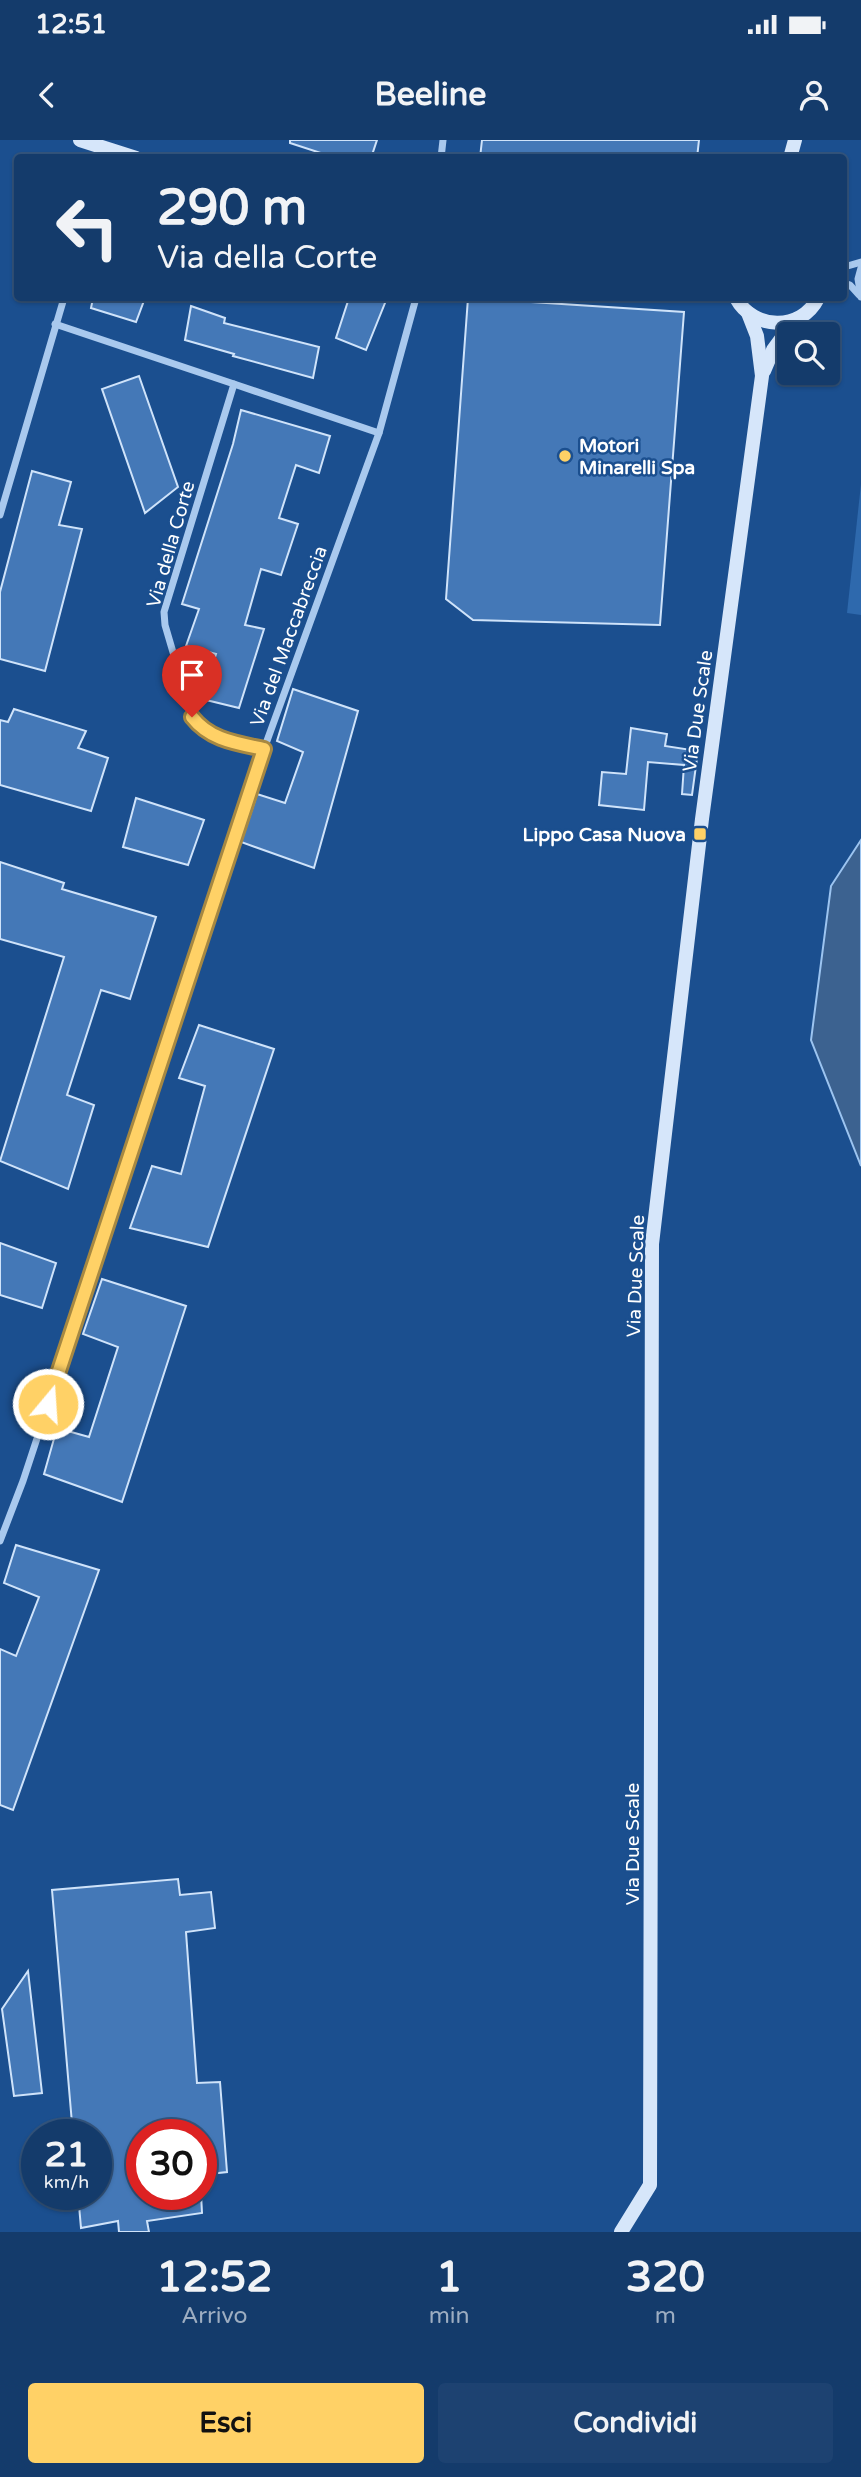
<!DOCTYPE html>
<html lang="it">
<head>
<meta charset="utf-8">
<style>
  :root { --surface:#143b6b; --page:#1d4271; --text:#f1f3f6; --muted:#9dadc1; --line:#33557e; --accent:#ffd166 }
  body { margin:0; font-family:"Varela Round",sans-serif; background:var(--page); color:var(--text); height:100vh; display:flex; flex-direction:column; font-size:26px; white-space:nowrap }
  * { box-sizing:border-box; margin:0 }
  p { font-size:23px; color:var(--muted) }
  .icon { flex:none; width:38px; height:38px; fill:none; stroke:currentColor; stroke-width:2; stroke-linecap:round; stroke-linejoin:round }
  .map { position:relative; height:2092px; overflow:hidden }
  .sheet { display:flex; flex-direction:column; background:var(--surface); flex:1 }
  .sheet>* { flex:none }
  .guide { position:absolute; left:14px; top:14px; width:833px; height:147px; border-radius:7px; box-shadow:0 2px 5px #0004,0 0 0 2px var(--line); background:#143b6b; color:var(--text); overflow:hidden }
  .controls { position:absolute; left:777px; top:182px; display:grid; gap:14px }
  .controls a { display:grid; place-items:center; width:63px; height:63px; border-radius:7px; background:var(--surface); box-shadow:0 2px 5px #0004,0 0 0 2px var(--line); font-size:35px }
  .speed { position:absolute; left:21px; top:1979px; display:flex; gap:14px; font-size:35px; font-weight:700; text-align:center }
  .speed>* { display:grid; place-content:center; width:91px; height:91px; border-radius:50%; background:var(--surface); box-shadow:0 2px 5px #0004,0 0 0 2px var(--line); line-height:1 }
  .speed small { font-size:18px; font-weight:400 }
  .speed .limit { border:10px solid #d22; background:#fff; color:#111 }
  .pin { position:absolute; display:grid; place-items:center; width:60px; height:60px; color:#fff; margin:-72px -30px; border-radius:50% 50% 50% 0; rotate:-45deg; box-shadow:0 0 7px #0007 }
  .pin .icon { rotate:45deg }
  .me { position:absolute; width:77px; margin:-38px; rotate:18deg; stroke-linejoin:round; filter:drop-shadow(0 0 5px #0008) }
  .turn { display:flex; align-items:center; gap:24px; height:147px; padding:0 28px; font-size:32px }
  .turn .icon { width:91px; height:91px; stroke-width:2.5 }
  .turn b { display:block; font-size:49px; line-height:60px }
  .eta { display:flex; justify-content:space-evenly; align-items:center; height:119px; text-align:center }
  .eta b { font-size:42px; font-weight:800; line-height:49px }
  .cta { display:flex; gap:14px; margin-top:auto; padding:14px 28px }
  .cta a { flex:1; height:80px; border-radius:7px; background:var(--accent); color:#111; font-size:28px; font-weight:800; line-height:80px; text-align:center }
  .cta a+a { background:var(--page); color:var(--text) }
  .status { display:flex; justify-content:space-between; align-items:center; height:49px; padding:0 35px; background:var(--surface); direction:ltr }
  .status svg { height:19px; fill:currentColor }
  header { display:flex; justify-content:space-between; align-items:center; height:91px; padding:0 28px; background:var(--surface); font-size:32px; font-weight:800 }
  .map>svg:first-child { display:block }
  .green { fill:#2e69ad }
  .water { fill:#3c6290; stroke:#9cc4f0; stroke-width:2 }
  .building { fill:#4478b7; stroke:#cfe3fa; stroke-width:2 }
  .lines { fill:none; stroke-linecap:round; stroke-linejoin:round }
  .street { stroke:#a9c9ee; stroke-width:7 }
  .secondary { stroke:#d6e6fa; stroke-width:14 }
  .route-casing { stroke:#a68842; stroke-width:18 }
  .route { stroke:#ffd166; stroke-width:12 }
  .poi-dot { fill:#ffd166; stroke:#1b4f8f; stroke-width:2.5 }
  .labels { text-anchor:middle; stroke-width:5; stroke-linejoin:round; paint-order:stroke }
  .poi-label { font-size:19px; font-weight:bold; fill:#fff; stroke:#1b4f8f; text-anchor:start }
  .street-label { font-size:19px; fill:#fff; stroke:#1b4f8f }
</style>
</head>
<body>
<div class="status"><b>12:51</b><svg viewBox="0 0 49 12"><path d="M0 12V9h3v3zM5 12V6h3v6zM10 12V3h3v9zM15 12V0h3v12zM26 1h20v11H26zM47 4h2v5h-2z"/></svg></div>
<header><svg class="icon" aria-label="back" viewBox="0 0 24 24"><path d="M15 5l-7 7 7 7"/></svg>Beeline<svg class="icon" aria-label="person" viewBox="0 0 24 24"><circle cx="12" cy="8" r="4"/><path d="M4 21q1-7 8-7t8 7"/></svg></header>
<div class="map">
<svg width="861" height="2092" viewBox="0 0 861 2092">
  <rect width="100%" height="100%" fill="#1b4f8f"/>
  <polygon class="green" points="861,344 861,475 847,473"/>
  <polygon class="water" points="861,700 861,1026 811,900 831,746"/>
  <g class="building">
    <polygon points="290,0 377,0 371,18 336,18 290,3"/>
    <polygon points="482,0 699,0 697,18 480,18"/>
    <polygon points="93,158 145,158 136,182 91,168"/>
    <polygon points="349,158 387,158 366,210 336,198"/>
    <polygon points="468,158 684,172 660,485 473,480 446,459"/>
    <polygon points="191,166 225,178 224,183 319,207 313,238 233,216 234,214 185,200"/>
    <polygon points="139,236 178,347 145,373 102,249"/>
    <polygon points="241,270 330,296 319,333 296,325 279,378 298,384 281,435 261,429 245,485 264,489 239,568 202,559 216,514 186,506 199,469 182,464 233,304"/>
    <polygon points="32,331 71,342 59,385 82,389 45,531 0,519 0,452"/>
    <polygon points="293,549 358,571 314,728 241,702 257,654 285,663 303,612 277,601"/>
    <polygon points="14,569 86,591 78,608 108,618 91,671 0,645 0,580 8,582"/>
    <polygon points="631,588 667,594 665,606 698,611 692,655 682,654 684,625 648,622 644,670 599,665 602,632 626,634"/>
    <polygon points="136,658 204,680 188,725 123,707"/>
    <polygon points="0,722 64,743 62,749 156,777 130,859 101,850 67,955 94,965 68,1049 0,1021 64,817 0,799"/>
    <polygon points="199,885 274,909 208,1107 130,1088 152,1026 181,1034 205,946 179,938"/>
    <polygon points="0,1103 56,1123 42,1168 0,1155"/>
    <polygon points="102,1139 186,1166 122,1362 44,1334 57,1288 89,1297 118,1207 83,1194"/>
    <polygon points="16,1405 99,1430 13,1670 0,1665 0,1509 16,1516 39,1457 4,1443"/>
    <polygon points="178,1739 180,1755 211,1752 215,1788 186,1792 197,1943 220,1942 227,2032 201,2035 201,1995 142,1995 142,2054 201,2054 202,2073 147,2081 149,2092 119,2092 118,2081 81,2088 78,2054 96,2054 96,1995 73,1995 52,1750"/>
    <polygon points="28,1831 42,1953 14,1956 2,1869"/>
  </g>
  <g class="lines">
    <g class="street">
      <polyline points="441,18 443,0"/>
      <polyline points="844,127 861,122"/>
      <polyline points="861,128 858,139 861,157"/>
      <polyline points="844,143 850,145 859,155"/>
      <path d="M55 184 234 244 164 472 165 485 192 577C210 601 236 603 264 609"/>
      <polyline points="234,244 379,293"/>
      <polyline points="0,375 64,158"/>
      <polyline points="0,1401 23,1341 264,609 379,293 416,158"/>
    </g>
    <g class="secondary">
      <polyline points="80,0 136,18"/>
      <polyline points="790,18 795,0"/>
      <path d="M736 158C753 190 801 192 818 158"/>
      <polyline points="764,231 773,210 795,180"/>
      <polyline points="621,2092 650,2045 652,1104 702,679 762,236 757,196 748,173"/>
    </g>
  </g>
  <g class="lines">
    <g class="route-casing">
      <path id="route" d="M48 1264 264 609C236 603 210 600 192 577"/>
    </g>
    <use href="#route" class="route"/>
  </g>
  <g class="poi-dot">
    <circle cx="565" cy="316" r="7"/>
    <rect x="693" y="687" width="14" height="14" rx="3.5"/>
  </g>
  <g class="labels">
    <g class="poi-label">
      <text x="579" y="312">Motori<tspan x="579" dy="22">Minarelli Spa</tspan></text>
      <text x="686" y="701" text-anchor="end">Lippo Casa Nuova</text>
    </g>
    <g class="street-label">
      <text transform="translate(170 404) rotate(-74)" y="7">Via della Corte</text>
      <text transform="translate(288 496) rotate(-70)" y="7">Via del Maccabreccia</text>
      <text transform="translate(697 571) rotate(-82)" y="7">Via Due Scale</text>
      <text transform="translate(635 1136) rotate(-88)" y="7">Via Due Scale</text>
      <text transform="translate(632 1704) rotate(-90)" y="7">Via Due Scale</text>
    </g>
  </g>
</svg>
<div class="controls">
<a><svg class="icon" aria-label="search" viewBox="0 0 24 24"><circle cx="10" cy="10" r="6"/><path d="M15 15l6 6"/></svg></a>
</div>
<div class="speed"><div>21<small>km/h</small></div><div class="limit">30</div></div>
<div class="pin" style="left:192px;top:577px;background:#d93025"><svg class="icon" aria-label="arrive" viewBox="0 0 24 24"><path d="M6 21V4h12l-3 4 3 4H6"/></svg></div>
<svg class="me" style="left:48px;top:1264px" viewBox="-20 -20 40 40"><circle r="17" fill="#ffd166" stroke="#fff" stroke-width="3"/><path d="M0-11L8 9 0 5-8 9z" fill="#fff"/></svg>
<div class="guide">
<div class="turn"><svg class="icon" aria-label="left" viewBox="0 0 24 24"><path d="M17 20v-9H6M10 6l-5 5 5 5"/></svg><div><b>290 m</b>Via della Corte</div></div>
</div>
</div>
<section class="sheet">
<div class="eta">
<div><b>12:52</b><p>Arrivo</p></div>
<div><b>1</b><p>min</p></div>
<div><b>320</b><p>m</p></div>
</div>
<div class="cta"><a>Esci</a><a>Condividi</a></div>
</section>
</body>
</html>
